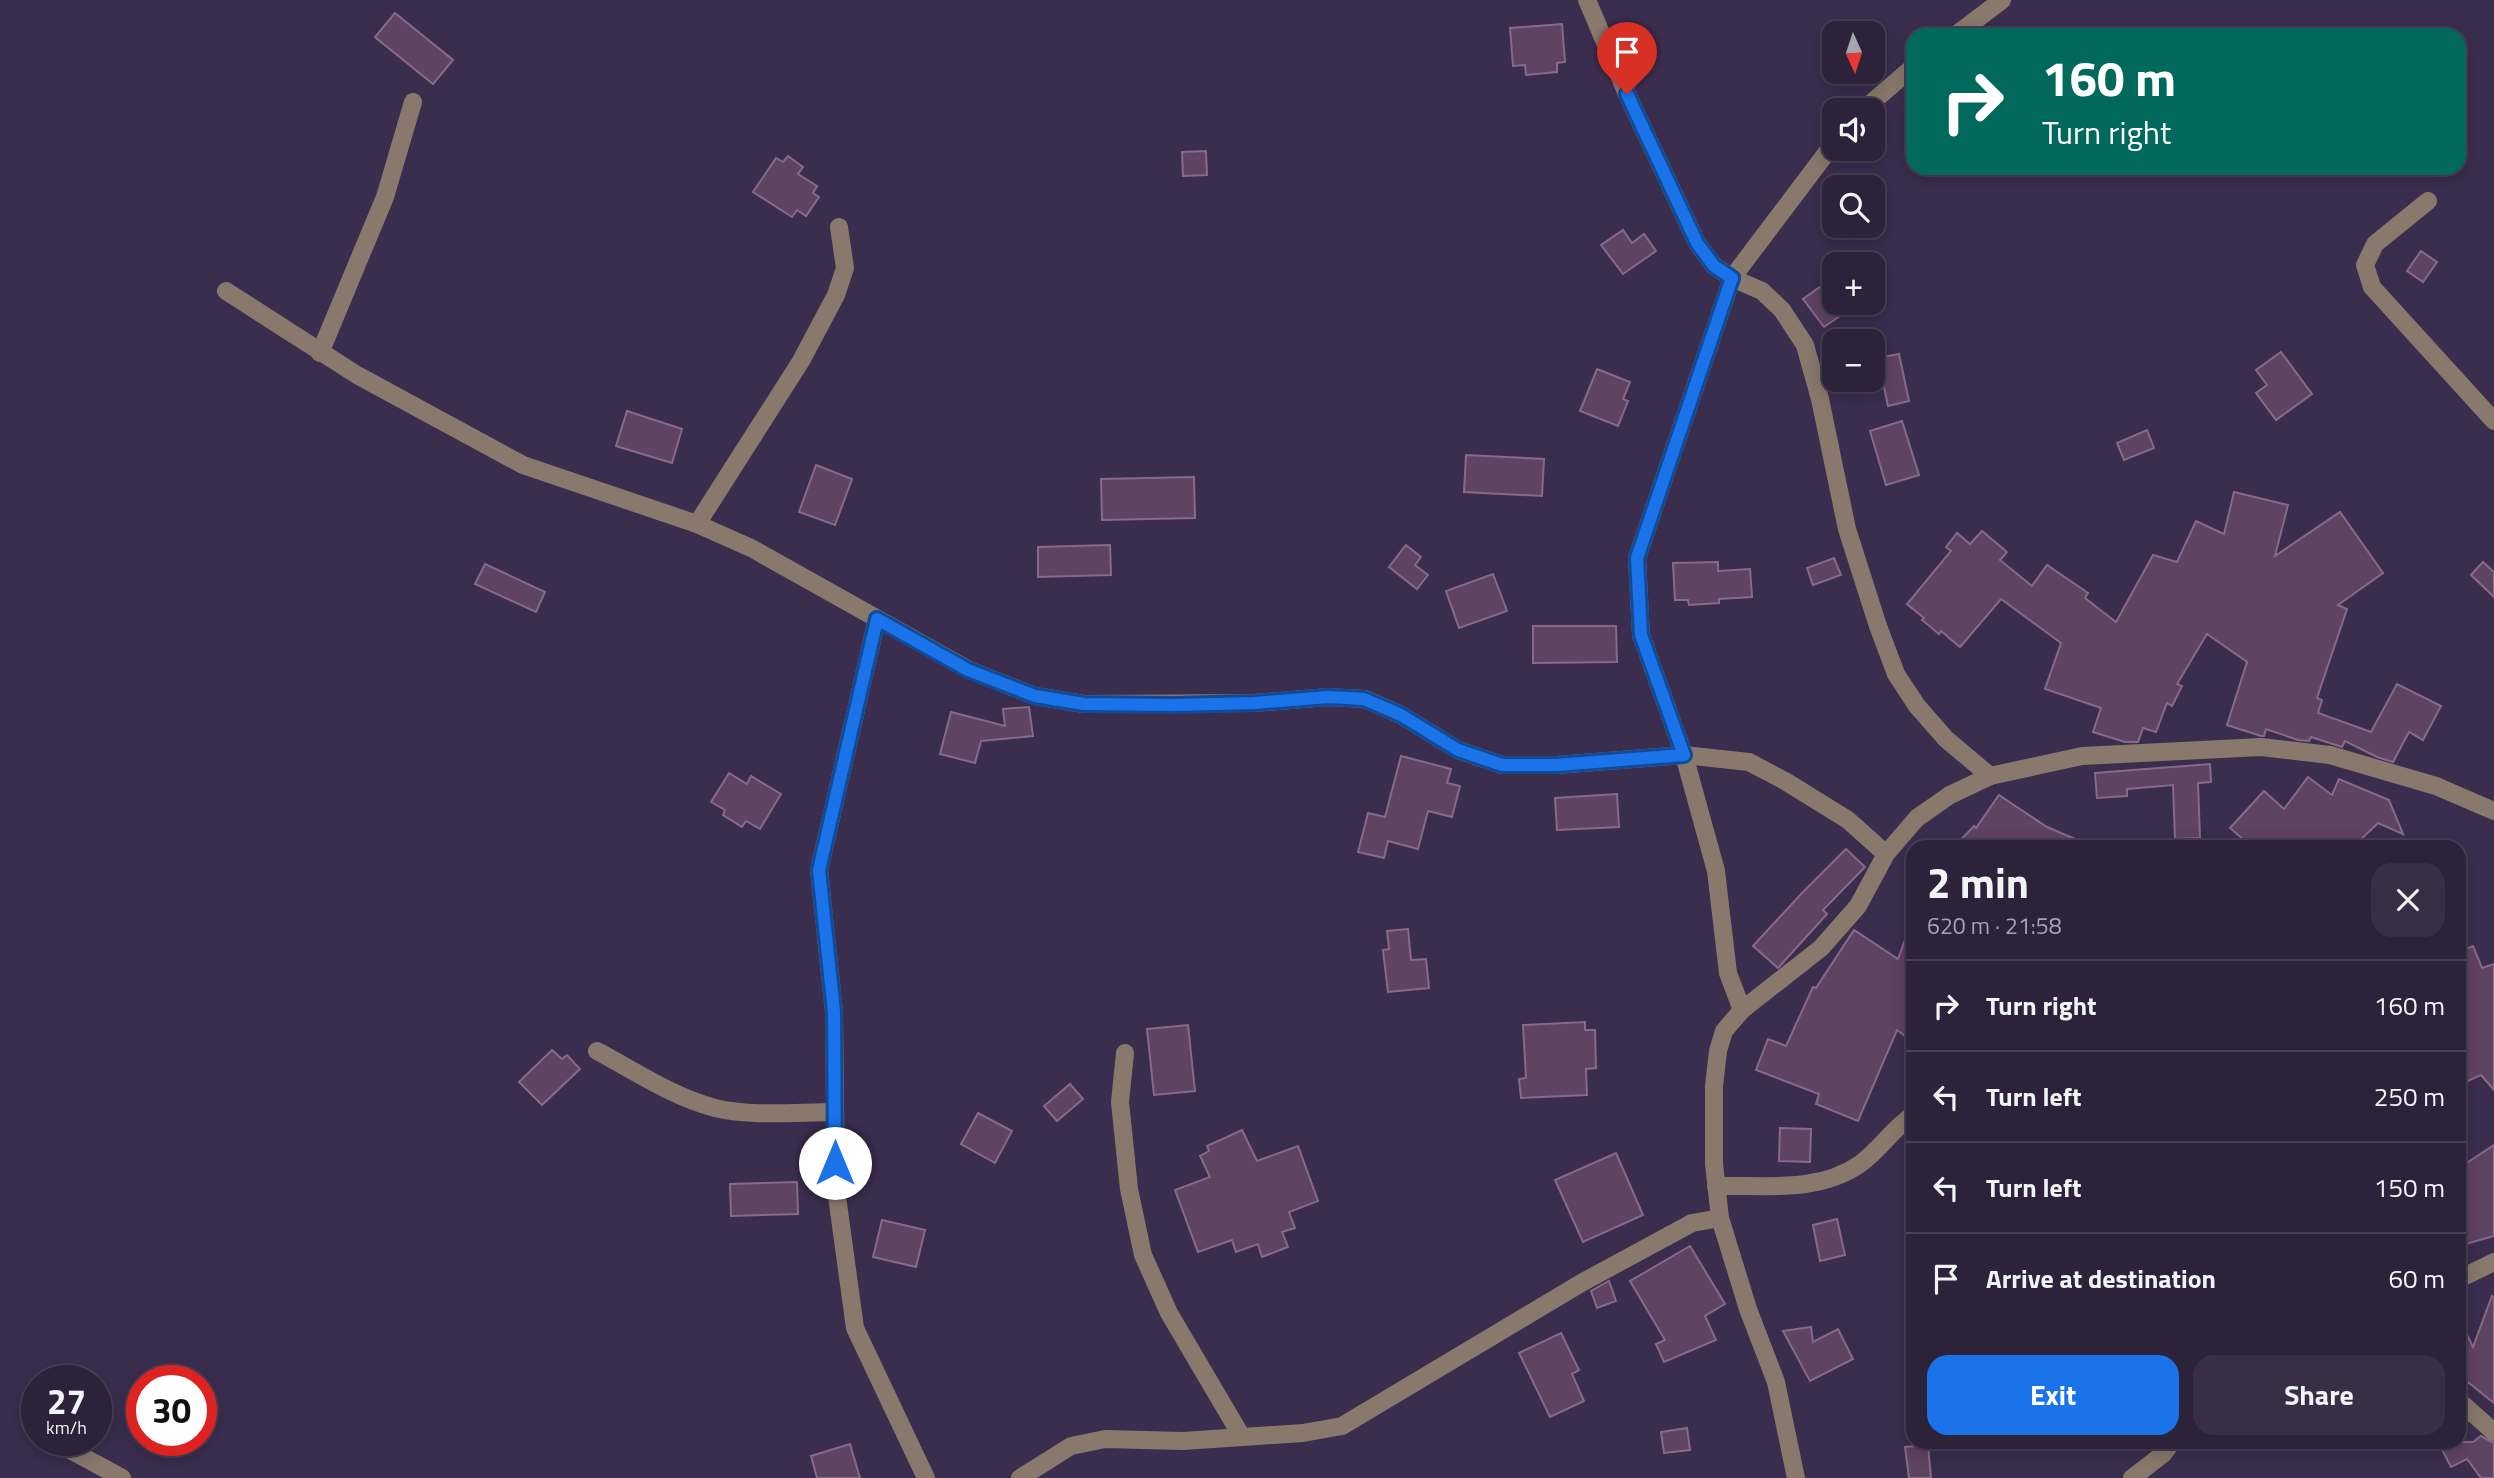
<!DOCTYPE html>
<html lang="en">
<head>
<meta charset="utf-8">
<style>
  :root { --surface:#2c223a; --page:#382f45; --text:#f1f3f6; --muted:#a6a4af; --line:#483f54; --accent:#1a73e8 }
  body { margin:0; font-family:"Titillium Web",sans-serif; background:var(--page); color:var(--text); height:100vh; display:flex; flex-direction:column; font-size:26px; white-space:nowrap }
  * { box-sizing:border-box; margin:0 }
  p { font-size:23px; color:var(--muted) }
  .icon { flex:none; width:38px; height:38px; fill:none; stroke:currentColor; stroke-width:2; stroke-linecap:round; stroke-linejoin:round }
  .map { position:relative; flex:1; overflow:hidden }
  .side { position:absolute; left:1906px; top:840px; width:560px; height:609px; display:flex; flex-direction:column; background:var(--surface); border-radius:21px; box-shadow:0 4px 18px #0003,0 0 0 2px var(--line) }
  .side>* { flex:none }
  .hud { position:absolute; left:1906px; top:28px; width:560px; height:147px; border-radius:21px; box-shadow:0 4px 18px #0003,0 0 0 2px var(--line); background:#00695c; color:#fff; overflow:hidden }
  .needle { width:46px; rotate:177deg }
  .fabs { position:absolute; left:1822px; top:21px; display:grid; gap:14px }
  .fabs a { display:grid; place-items:center; width:63px; height:63px; border-radius:14px; background:var(--surface); box-shadow:0 4px 18px #0003,0 0 0 2px var(--line); font-size:35px }
  .speed { position:absolute; left:21px; top:1365px; display:flex; gap:14px; font-size:35px; font-weight:700; text-align:center }
  .speed>* { display:grid; place-content:center; width:91px; height:91px; border-radius:50%; background:var(--surface); box-shadow:0 4px 18px #0003,0 0 0 2px var(--line); line-height:1 }
  .speed small { font-size:18px; font-weight:400 }
  .speed .limit { border:10px solid #d22; background:#fff; color:#111 }
  .pin { position:absolute; display:grid; place-items:center; width:60px; height:60px; color:#fff; margin:-72px -30px; border-radius:50% 50% 50% 0; rotate:-45deg; box-shadow:0 0 7px #0007 }
  .pin .icon { rotate:45deg }
  .me { position:absolute; width:77px; margin:-38px; rotate:0deg; stroke-linejoin:round; filter:drop-shadow(0 0 5px #0008) }
  .turn { display:flex; align-items:center; gap:24px; height:147px; padding:0 21px; font-size:32px }
  .turn .icon { width:91px; height:91px; stroke-width:2.5 }
  .turn b { display:block; font-size:49px; line-height:60px }
  .round { display:grid; place-items:center; flex:none; width:74px; height:74px; border-radius:21px; background:var(--page) }
  .headline { display:flex; align-items:center; justify-content:space-between; height:119px; padding:0 21px }
  h1 { font-size:42px; font-weight:700; line-height:52px }
  .button { display:flex; gap:14px; margin-top:auto; padding:14px 21px }
  .button a { flex:1; height:80px; border-radius:21px; background:var(--accent); color:#fff; font-size:28px; font-weight:700; line-height:80px; text-align:center }
  .button a+a { background:var(--page); color:var(--text) }
  ul { padding:0; list-style:none }
  li { display:flex; align-items:center; gap:21px; height:91px; padding:0 21px; border-top:2px solid var(--line) }
  li div { flex:1 }
  li b { display:block; font-size:26px }
  li em { font-style:normal }
  .map>svg:first-child { display:block }
  .building { fill:#5f4362; stroke:#876a8b; stroke-width:2 }
  .lines { fill:none; stroke-linecap:round; stroke-linejoin:round }
  .minor { stroke:#89796c; stroke-width:18 }
  .route-casing { stroke:#114b97; stroke-width:18 }
  .route { stroke:#1a73e8; stroke-width:12 }
</style>
</head>
<body>
<div class="map">
<svg width="2494" height="1478" viewBox="0 0 2494 1478">
  <rect width="100%" height="100%" fill="#3b2d4e"/>
  <g class="building">
    <polygon points="395,13 453,60 433,84 375,37"/>
    <polygon points="1562,24 1565,62 1557,63 1557,72 1526,75 1525,65 1513,66 1510,28"/>
    <polygon points="1206,151 1207,175 1183,176 1182,152"/>
    <polygon points="788,156 803,167 798,174 817,186 813,193 819,197 806,216 797,210 792,217 753,192 776,158 783,162"/>
    <polygon points="1623,230 1632,243 1644,234 1656,251 1623,274 1601,245"/>
    <polygon points="2421,251 2437,262 2423,282 2407,271"/>
    <polygon points="1834,277 1834,303 1859,303 1824,327 1803,299"/>
    <polygon points="2281,352 2312,394 2276,420 2256,393 2267,385 2256,370"/>
    <polygon points="1899,354 1909,401 1888,406 1878,358"/>
    <polygon points="1597,369 1630,382 1623,399 1628,401 1618,426 1580,411"/>
    <polygon points="627,411 682,429 672,463 616,446"/>
    <polygon points="1902,421 1919,475 1886,485 1870,431"/>
    <polygon points="2147,430 2154,448 2124,460 2117,443"/>
    <polygon points="1466,455 1544,459 1542,496 1464,492"/>
    <polygon points="816,465 852,479 835,525 799,512"/>
    <polygon points="1194,477 1195,518 1102,520 1101,479"/>
    <polygon points="2234,492 2288,505 2275,556 2340,512 2383,573 2338,605 2347,609 2317,698 2322,700 2318,713 2371,732 2397,684 2441,706 2423,740 2409,732 2393,762 2377,757 2345,741 2342,747 2311,737 2309,741 2298,740 2266,729 2264,736 2261,736 2227,725 2247,662 2207,634 2177,684 2182,686 2172,706 2167,703 2156,732 2143,728 2138,742 2125,742 2093,732 2101,708 2045,689 2061,643 2001,599 1960,647 1941,631 1939,634 1922,620 1924,618 1907,604 1951,551 1946,547 1957,533 1970,544 1982,531 2007,552 2000,560 2032,586 2047,565 2088,593 2085,598 2116,622 2153,555 2177,562 2196,521 2224,534"/>
    <polygon points="1110,545 1111,575 1038,577 1038,547"/>
    <polygon points="1406,545 1421,557 1415,565 1428,575 1417,589 1389,567"/>
    <polygon points="1834,558 1841,575 1813,585 1807,568"/>
    <polygon points="1718,562 1718,571 1750,569 1752,597 1719,599 1719,603 1689,605 1688,600 1675,600 1673,563"/>
    <polygon points="2483,562 2494,572 2494,597 2471,575"/>
    <polygon points="485,564 545,592 536,612 475,584"/>
    <polygon points="1493,574 1507,611 1459,628 1446,591"/>
    <polygon points="1533,626 1616,626 1617,662 1533,663"/>
    <polygon points="1029,707 1033,736 981,741 975,763 940,754 951,712 1005,726 1003,709"/>
    <polygon points="1401,756 1451,769 1447,783 1460,786 1452,817 1428,811 1418,849 1388,841 1384,858 1358,852 1368,813 1385,817"/>
    <polygon points="2210,764 2211,782 2198,783 2200,838 2175,839 2173,785 2127,789 2127,796 2097,798 2095,773"/>
    <polygon points="729,773 747,784 751,776 781,794 760,829 746,821 742,827 723,815 725,810 711,802"/>
    <polygon points="2308,777 2332,795 2339,779 2389,800 2403,834 2378,823 2353,847 2252,847 2230,828 2264,791 2284,809"/>
    <polygon points="1617,794 1619,827 1557,830 1555,798"/>
    <polygon points="1999,795 2047,827 2094,847 1954,847 1974,826 1976,828"/>
    <polygon points="1846,849 1865,867 1823,910 1827,914 1778,968 1753,946 1803,892"/>
    <polygon points="1911,923 1913,924 1913,1024 1905,1036 1897,1030 1858,1121 1816,1104 1819,1094 1756,1070 1768,1039 1786,1046 1813,987 1816,988 1854,930 1898,959"/>
    <polygon points="1408,929 1411,960 1426,959 1429,988 1388,992 1383,950 1389,949 1387,931"/>
    <polygon points="2473,946 2482,968 2494,964 2494,1090 2481,1075 2459,1085 2459,952"/>
    <polygon points="1585,1022 1585,1030 1595,1030 1596,1068 1586,1069 1587,1095 1521,1098 1519,1079 1526,1078 1523,1025"/>
    <polygon points="1188,1025 1195,1091 1154,1095 1147,1029"/>
    <polygon points="552,1050 562,1059 567,1055 580,1069 542,1105 519,1082"/>
    <polygon points="1070,1084 1083,1099 1057,1121 1044,1106"/>
    <polygon points="978,1113 1012,1131 995,1163 961,1144"/>
    <polygon points="1780,1128 1811,1129 1810,1162 1779,1161"/>
    <polygon points="1242,1130 1257,1161 1298,1146 1318,1201 1289,1212 1295,1228 1282,1232 1288,1247 1262,1257 1258,1244 1236,1252 1232,1240 1198,1252 1175,1190 1210,1177 1200,1156 1209,1151 1207,1146"/>
    <polygon points="2494,1145 2494,1236 2459,1246 2459,1168"/>
    <polygon points="1616,1153 1643,1215 1583,1242 1555,1180"/>
    <polygon points="797,1182 798,1214 731,1216 730,1184"/>
    <polygon points="1837,1219 1845,1255 1820,1261 1813,1225"/>
    <polygon points="882,1220 925,1230 916,1267 873,1257"/>
    <polygon points="1690,1246 1725,1304 1705,1316 1716,1340 1664,1362 1656,1344 1665,1340 1630,1281"/>
    <polygon points="1609,1281 1616,1301 1597,1308 1591,1291"/>
    <polygon points="2492,1296 2494,1297 2494,1403 2459,1375 2459,1318 2473,1347"/>
    <polygon points="1811,1327 1813,1342 1838,1329 1853,1359 1810,1381 1783,1331"/>
    <polygon points="1561,1333 1579,1370 1572,1374 1584,1401 1550,1417 1519,1353"/>
    <polygon points="1687,1428 1690,1450 1664,1453 1661,1432"/>
    <polygon points="2481,1436 2494,1443 2494,1478 2481,1478 2467,1459 2451,1467 2438,1442 2473,1442"/>
    <polygon points="850,1444 860,1478 817,1478 811,1456"/>
    <polygon points="1928,1445 1931,1478 1909,1478 1905,1447"/>
  </g>
  <g class="lines">
    <g class="minor">
      <polyline points="1587,0 1627,94 1697,243 1714,266 1732,278 1762,291 1782,310 1805,345 1820,399 1847,529 1878,626 1896,674 1917,706 1946,739 1990,776"/>
      <polyline points="1956,35 2002,0"/>
      <polyline points="1863,110 1913,67"/>
      <polyline points="2428,201 2375,244 2365,265 2372,287 2494,421"/>
      <polyline points="226,291 357,375 523,465 697,524 751,548 969,670 1035,696 1084,704 1254,703 1328,697 1365,699 1401,715 1458,750 1502,765 1557,765 1684,755 1749,762 1785,781 1848,820 1886,854"/>
      <polyline points="320,353 385,197 413,102"/>
      <polyline points="697,524 801,361 836,295 845,268 839,227"/>
      <polyline points="877,619 819,870 834,1012 836,1189 855,1328 926,1478"/>
      <polyline points="1742,1010 1728,973 1716,871 1684,755 1641,635 1637,558 1732,278 1834,143"/>
      <path d="M597 1051C635 1071 673 1097 715 1108 753 1117 797 1112 835 1112"/>
      <polyline points="1125,1053 1120,1102 1129,1189 1143,1255 1169,1313 1242,1437"/>
      <path d="M1716 1186C1764 1185 1819 1193 1860 1164 1880 1150 1893 1128 1913 1115"/>
      <polyline points="2459,1279 2494,1262"/>
      <polyline points="2459,1401 2494,1432"/>
      <polyline points="52,1440 122,1478"/>
      <polyline points="1020,1478 1071,1446 1105,1439 1183,1441 1303,1433 1342,1426 1583,1282 1692,1223 1720,1218"/>
      <polyline points="1796,1478 1776,1382 1748,1309 1720,1218 1714,1164 1714,1086 1718,1051 1724,1031 1742,1010 1821,948 1858,906 1886,854 1917,818 1950,795 1990,776 2082,756 2261,747 2330,755 2436,786 2494,811"/>
      <polyline points="2132,1478 2163,1454 2172,1442"/>
    </g>
  </g>
  <g class="lines">
    <g class="route-casing">
      <polyline id="route" points="835,1163 834,1012 819,870 877,619 968,670 1035,696 1084,704 1174,705 1254,703 1328,697 1364,699 1401,715 1458,750 1502,765 1557,765 1684,755 1641,635 1637,558 1732,278 1714,266 1697,243 1627,94"/>
    </g>
    <use href="#route" class="route"/>
  </g>
</svg>
<div class="fabs">
<a><svg class="needle" viewBox="-14 -14 28 28"><path d="M0-13l5 13h-10z" fill="#e53935"/><path d="M0 13l5-13h-10z" fill="#a6a4af"/></svg></a>
<a><svg class="icon" aria-label="sound" viewBox="0 0 24 24"><path d="M4 9h4l5-4v14l-5-4H4zM17 9q2 3 0 6"/></svg></a>
<a><svg class="icon" aria-label="search" viewBox="0 0 24 24"><circle cx="10" cy="10" r="6"/><path d="M15 15l6 6"/></svg></a>
<a>+</a>
<a>−</a>
</div>
<div class="speed"><div>27<small>km/h</small></div><div class="limit">30</div></div>
<div class="pin" style="left:1627px;top:94px;background:#d93025"><svg class="icon" aria-label="arrive" viewBox="0 0 24 24"><path d="M6 21V4h12l-3 4 3 4H6"/></svg></div>
<svg class="me" style="left:835px;top:1163px" viewBox="-20 -20 40 40"><circle r="19" fill="#fff"/><path d="M0-13L10 11 0 6-10 11z" fill="#1a73e8"/></svg>
<div class="hud">
<div class="turn"><svg class="icon" aria-label="right" viewBox="0 0 24 24"><path d="M7 20v-9h11M14 6l5 5-5 5"/></svg><div><b>160 m</b>Turn right</div></div>
</div>
<section class="side">
<div class="headline"><div><h1>2 min</h1><p>620 m · 21:58</p></div><a class="round"><svg class="icon" aria-label="close" viewBox="0 0 24 24"><path d="M6 6l12 12M18 6L6 18"/></svg></a></div>
<ul>
<li><svg class="icon" aria-label="right" viewBox="0 0 24 24"><path d="M7 20v-9h11M14 6l5 5-5 5"/></svg><div><b>Turn right</b></div><em>160 m</em></li>
<li><svg class="icon" aria-label="left" viewBox="0 0 24 24"><path d="M17 20v-9H6M10 6l-5 5 5 5"/></svg><div><b>Turn left</b></div><em>250 m</em></li>
<li><svg class="icon" aria-label="left" viewBox="0 0 24 24"><path d="M17 20v-9H6M10 6l-5 5 5 5"/></svg><div><b>Turn left</b></div><em>150 m</em></li>
<li><svg class="icon" aria-label="arrive" viewBox="0 0 24 24"><path d="M6 21V4h12l-3 4 3 4H6"/></svg><div><b>Arrive at destination</b></div><em>60 m</em></li>
</ul>
<div class="button"><a>Exit</a><a>Share</a></div>
</section>
</div>
</body>
</html>
